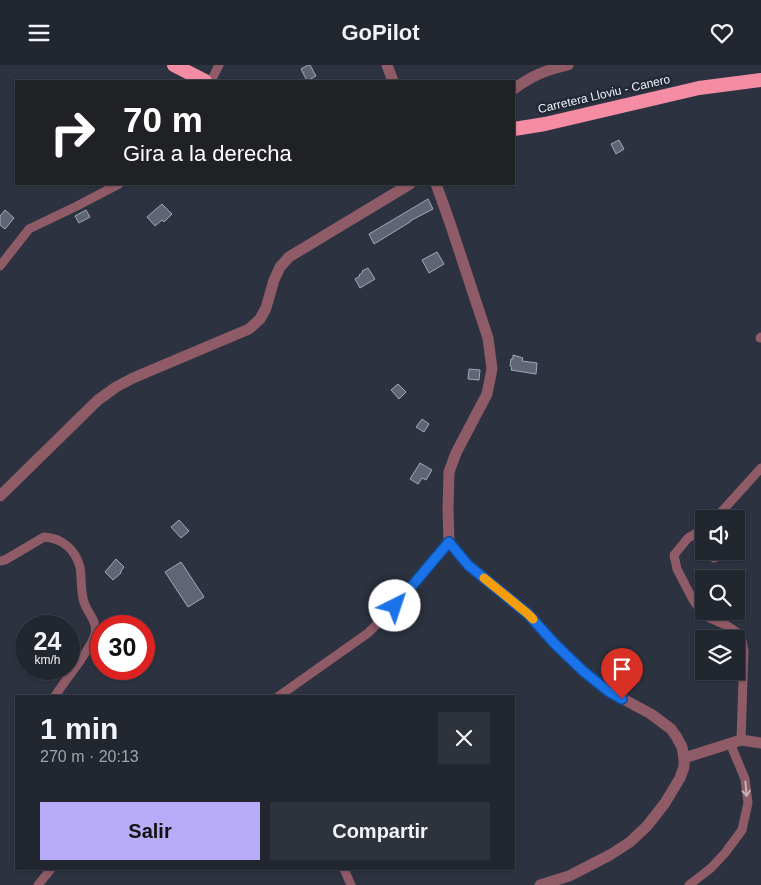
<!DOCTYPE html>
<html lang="es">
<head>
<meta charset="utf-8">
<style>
  :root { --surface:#21262f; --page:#2d323b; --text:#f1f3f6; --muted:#a2a5aa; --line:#3e434b; --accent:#b8abf7 }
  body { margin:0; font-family:Arial,sans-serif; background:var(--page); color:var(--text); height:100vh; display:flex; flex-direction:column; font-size:19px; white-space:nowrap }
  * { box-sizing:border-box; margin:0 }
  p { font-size:16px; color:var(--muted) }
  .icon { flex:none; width:28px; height:28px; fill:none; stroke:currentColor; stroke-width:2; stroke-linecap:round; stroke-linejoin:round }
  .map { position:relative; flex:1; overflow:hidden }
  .side { position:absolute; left:15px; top:630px; width:500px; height:175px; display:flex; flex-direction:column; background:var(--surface); border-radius:0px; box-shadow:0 1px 4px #0004,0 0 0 1px var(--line) }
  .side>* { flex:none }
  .guide { position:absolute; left:15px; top:15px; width:500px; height:105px; border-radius:0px; box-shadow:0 1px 4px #0004,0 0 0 1px var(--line); background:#202124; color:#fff; overflow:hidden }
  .tools { position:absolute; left:695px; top:445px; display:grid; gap:10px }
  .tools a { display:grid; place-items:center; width:50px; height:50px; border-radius:0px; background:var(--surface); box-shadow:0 1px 4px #0004,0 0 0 1px var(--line); font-size:25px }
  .speed { position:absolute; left:15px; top:550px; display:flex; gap:10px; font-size:25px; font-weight:700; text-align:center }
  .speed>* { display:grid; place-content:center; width:65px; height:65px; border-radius:50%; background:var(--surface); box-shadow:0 1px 4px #0004,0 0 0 1px var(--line); line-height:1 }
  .speed small { font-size:12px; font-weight:400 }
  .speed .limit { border:8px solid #d22; background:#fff; color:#111 }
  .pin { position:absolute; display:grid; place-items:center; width:42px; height:42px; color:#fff; margin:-51px -21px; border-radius:50% 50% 50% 0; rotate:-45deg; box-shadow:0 0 5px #0007 }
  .pin .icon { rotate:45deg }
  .me { position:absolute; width:55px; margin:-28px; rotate:41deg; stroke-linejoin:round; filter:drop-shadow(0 0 4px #0008) }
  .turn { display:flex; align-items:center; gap:18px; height:105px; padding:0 25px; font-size:22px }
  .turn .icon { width:65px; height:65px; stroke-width:2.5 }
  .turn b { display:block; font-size:35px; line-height:42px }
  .round { display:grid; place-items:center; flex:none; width:52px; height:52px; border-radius:0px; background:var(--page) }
  .head { display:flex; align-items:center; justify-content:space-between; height:85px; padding:0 25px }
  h1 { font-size:30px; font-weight:700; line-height:38px }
  .primary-button { display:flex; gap:10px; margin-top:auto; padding:10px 25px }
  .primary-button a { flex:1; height:58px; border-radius:0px; background:var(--accent); color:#111; font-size:20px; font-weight:700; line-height:58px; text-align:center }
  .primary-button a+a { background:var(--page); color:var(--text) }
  header { display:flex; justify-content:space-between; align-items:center; height:65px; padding:0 25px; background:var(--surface); font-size:22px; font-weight:700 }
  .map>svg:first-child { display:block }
  .building { fill:#5f6574; stroke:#a1a8b8 }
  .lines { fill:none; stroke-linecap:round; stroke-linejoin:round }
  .minor { stroke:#8f5b66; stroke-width:9 }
  .tertiary { stroke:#8f5b66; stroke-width:11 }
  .trunk { stroke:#f48ca4; stroke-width:14 }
  .oneway { stroke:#c4afb8 }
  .route-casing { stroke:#114b97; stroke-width:12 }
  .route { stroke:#1a73e8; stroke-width:9 }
  .slow { stroke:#f59e0b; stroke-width:9 }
  .labels { text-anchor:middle; stroke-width:4.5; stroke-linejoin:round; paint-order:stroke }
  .street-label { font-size:12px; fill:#eff3fc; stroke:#222834 }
</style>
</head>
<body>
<header><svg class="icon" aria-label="menu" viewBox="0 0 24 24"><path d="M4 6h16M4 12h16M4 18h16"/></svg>GoPilot<svg class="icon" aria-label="heart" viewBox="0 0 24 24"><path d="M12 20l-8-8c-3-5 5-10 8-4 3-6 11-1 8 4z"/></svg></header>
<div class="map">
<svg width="761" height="820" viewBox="0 0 761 820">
  <rect width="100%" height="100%" fill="#2c323f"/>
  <g class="building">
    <polygon points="308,0 310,0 316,11 307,16 301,4"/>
    <polygon points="619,75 624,84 616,89 611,79"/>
    <polygon points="428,134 433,144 410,156 410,157 374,179 369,169"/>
    <polygon points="162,139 172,149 164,157 162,155 155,161 147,152"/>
    <polygon points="5,145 14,153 5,164 0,160 0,151"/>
    <polygon points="86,145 90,152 79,158 75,151"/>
    <polygon points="437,187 444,199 429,208 422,195"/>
    <polygon points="368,203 375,214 360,223 355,214 360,211 359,210 363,207 362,206"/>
    <polygon points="513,290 523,293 522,296 537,298 536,309 511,305 512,302 510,301 511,294 513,294"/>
    <polygon points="469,304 480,305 479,315 468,314"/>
    <polygon points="398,319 406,327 399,334 391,325"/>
    <polygon points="422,354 429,359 424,367 416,362"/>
    <polygon points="420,398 432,405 426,415 422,413 418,419 410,414"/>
    <polygon points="179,455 189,466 181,473 171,462"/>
    <polygon points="116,494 124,502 121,506 121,508 113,515 105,507"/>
    <polygon points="181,497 204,532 188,542 165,507"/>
  </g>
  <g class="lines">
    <g class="minor">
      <polyline points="211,16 219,0"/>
      <polyline points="0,201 29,164 77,141 119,119"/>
      <polyline points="760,273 761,272"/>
      <polyline points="715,454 761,403"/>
      <polyline points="704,464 688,473 674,490 677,504 692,533 703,550 726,560 741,570 744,586 741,675"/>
      <polyline points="714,493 719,491 720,486"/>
      <path d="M0 496 5 495 44 472C62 473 75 484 80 502 82 513 80 525 84 537 87 548 98 556 95 569 93 579 85 587 80 596 71 608 63 619 55 631"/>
      <polyline points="279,631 368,568 395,541 449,477"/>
      <polyline points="344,804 351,820"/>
      <polyline points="38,820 51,804"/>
      <polyline points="689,820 711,803 725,788 742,765 748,738 745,714 730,678"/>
    </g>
    <g class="tertiary">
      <polyline points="387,0 393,16"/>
      <path d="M514 24C531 11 546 5 568 0"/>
      <polyline points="436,119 450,158 488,273 492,304 487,329 456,388 449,407 448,444 449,477 468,500 528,549 555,579 583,606 608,626 651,649 671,664 676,671 682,682 684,693 684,702 680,713 665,738 647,761 630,777 610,790 569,811 540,820"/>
      <polyline points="0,431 98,335 116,322 133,313 249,264 260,254 266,243 274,215 280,202 289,192 410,119"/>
      <polyline points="684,693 741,675 761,678"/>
    </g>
    <g class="trunk">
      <polyline points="174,0 205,16"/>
      <polyline points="514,64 545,59 699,23 761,15"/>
    </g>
  </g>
  <defs><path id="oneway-shaft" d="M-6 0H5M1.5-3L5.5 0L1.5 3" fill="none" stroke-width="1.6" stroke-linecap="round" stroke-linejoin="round" transform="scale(1.25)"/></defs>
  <use class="oneway" href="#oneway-shaft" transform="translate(746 724) rotate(85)"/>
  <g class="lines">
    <g class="route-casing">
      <polyline id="route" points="395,541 449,477 468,500 528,549 555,579 583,606 608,626 622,634"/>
    </g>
    <use href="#route" class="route"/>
    <polyline class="slow" points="484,513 528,549 533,554"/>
  </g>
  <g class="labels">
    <g class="street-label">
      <text transform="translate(604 29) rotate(-13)" y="4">Carretera Lloviu - Canero</text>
    </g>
  </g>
</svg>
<div class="tools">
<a><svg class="icon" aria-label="sound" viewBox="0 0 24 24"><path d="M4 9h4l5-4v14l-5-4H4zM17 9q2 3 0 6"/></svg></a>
<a><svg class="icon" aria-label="search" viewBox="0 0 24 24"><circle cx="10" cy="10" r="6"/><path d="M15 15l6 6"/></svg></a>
<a><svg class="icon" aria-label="layers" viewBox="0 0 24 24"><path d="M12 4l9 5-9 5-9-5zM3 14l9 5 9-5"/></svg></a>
</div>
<div class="speed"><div>24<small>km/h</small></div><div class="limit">30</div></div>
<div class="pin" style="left:622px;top:634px;background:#d93025"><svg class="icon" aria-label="arrive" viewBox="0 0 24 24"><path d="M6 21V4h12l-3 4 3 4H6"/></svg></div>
<svg class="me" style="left:395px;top:541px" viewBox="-20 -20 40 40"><circle r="19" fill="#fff"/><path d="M0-13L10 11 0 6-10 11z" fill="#1a73e8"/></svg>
<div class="guide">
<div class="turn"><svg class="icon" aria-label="right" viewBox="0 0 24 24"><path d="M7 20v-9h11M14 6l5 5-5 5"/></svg><div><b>70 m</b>Gira a la derecha</div></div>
</div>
<section class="side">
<div class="head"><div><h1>1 min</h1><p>270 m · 20:13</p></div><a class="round"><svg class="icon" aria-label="close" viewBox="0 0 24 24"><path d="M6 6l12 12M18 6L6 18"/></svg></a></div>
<div class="primary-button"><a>Salir</a><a>Compartir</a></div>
</section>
</div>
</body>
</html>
